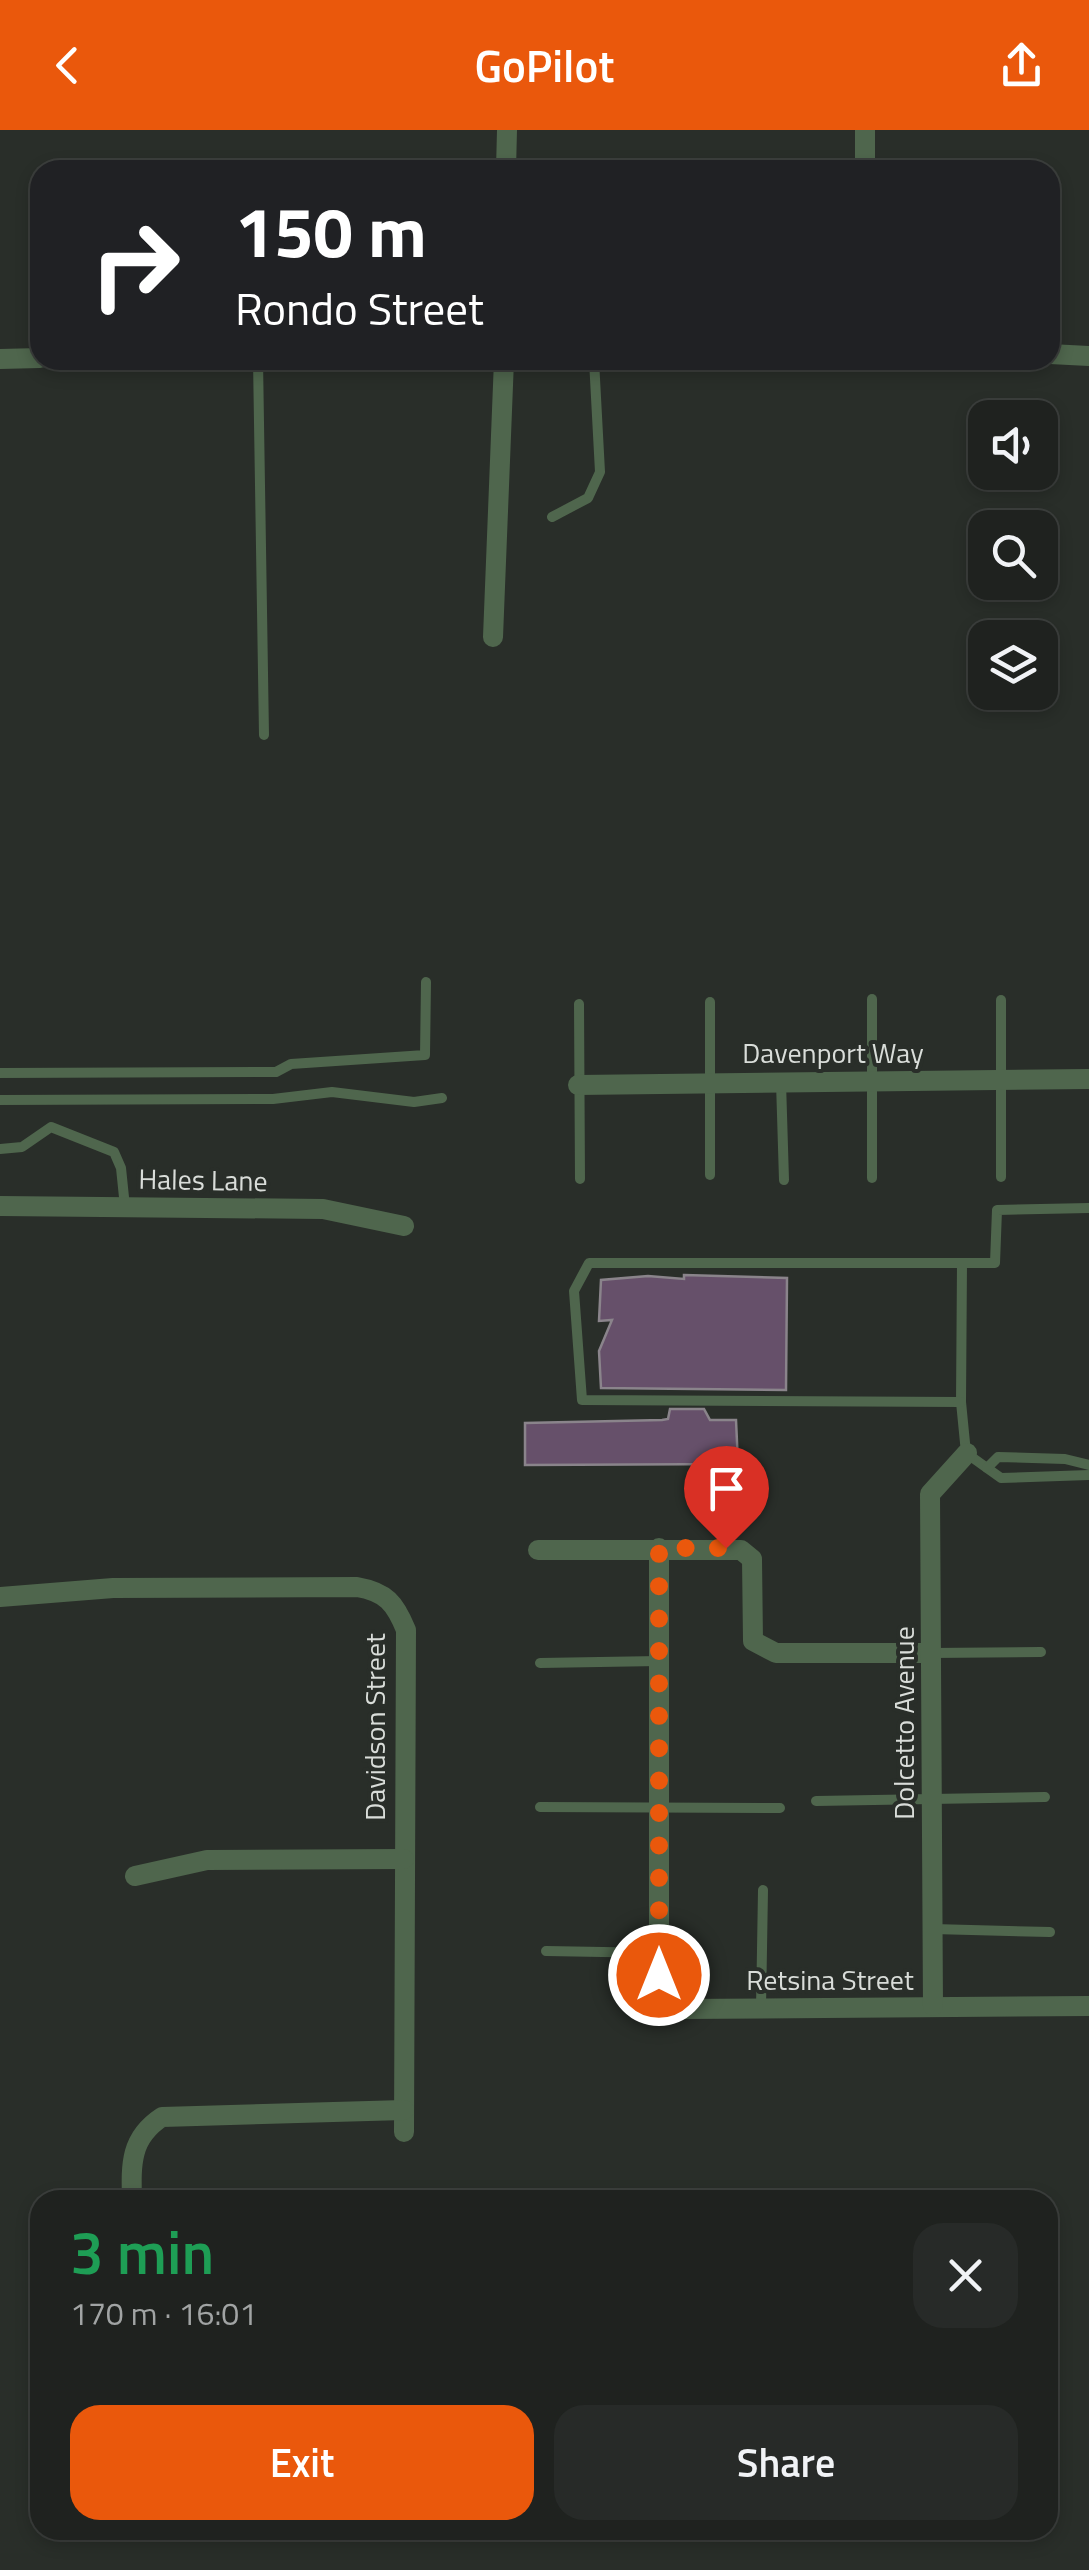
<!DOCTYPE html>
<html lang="en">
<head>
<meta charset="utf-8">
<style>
  :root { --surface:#1f221f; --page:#272a28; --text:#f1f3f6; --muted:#a1a4a4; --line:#3c3f3d; --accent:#ea580c }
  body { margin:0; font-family:"Titillium Web",sans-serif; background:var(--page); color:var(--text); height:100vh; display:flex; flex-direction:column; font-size:38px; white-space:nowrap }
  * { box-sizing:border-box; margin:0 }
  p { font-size:32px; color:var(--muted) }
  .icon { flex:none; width:55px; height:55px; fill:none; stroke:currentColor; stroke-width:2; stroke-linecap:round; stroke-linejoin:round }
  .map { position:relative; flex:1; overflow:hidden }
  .sheet { position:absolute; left:30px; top:2060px; width:1028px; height:350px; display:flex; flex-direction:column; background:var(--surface); border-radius:30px; box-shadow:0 5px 15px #0003,0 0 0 2px var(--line) }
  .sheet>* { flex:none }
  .banner { position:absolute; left:30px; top:30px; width:1030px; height:210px; border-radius:30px; box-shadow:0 5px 15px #0003,0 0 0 2px var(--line); background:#202124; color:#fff; overflow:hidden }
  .fabs { position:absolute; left:968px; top:270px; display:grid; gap:20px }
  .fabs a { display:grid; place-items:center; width:90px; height:90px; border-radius:20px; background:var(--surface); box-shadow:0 5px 15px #0003,0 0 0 2px var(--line); font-size:50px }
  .pin { position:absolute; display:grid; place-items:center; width:85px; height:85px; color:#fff; margin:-102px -42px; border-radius:50% 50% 50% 0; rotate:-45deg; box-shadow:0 0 10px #0007 }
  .pin .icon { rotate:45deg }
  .me { position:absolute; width:110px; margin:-55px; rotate:0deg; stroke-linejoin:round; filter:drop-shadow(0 0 8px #0008) }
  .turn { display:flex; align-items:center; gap:35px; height:210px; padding:0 40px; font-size:45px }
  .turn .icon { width:130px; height:130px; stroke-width:2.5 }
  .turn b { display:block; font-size:70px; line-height:85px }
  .round { display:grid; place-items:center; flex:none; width:105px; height:105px; border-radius:30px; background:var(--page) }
  .summary { display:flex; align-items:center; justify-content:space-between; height:170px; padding:0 40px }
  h1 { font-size:60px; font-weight:600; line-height:75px; color:#1e9e55 }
  .cta { display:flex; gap:20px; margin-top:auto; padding:20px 40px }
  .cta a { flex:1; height:115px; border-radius:30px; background:var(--accent); color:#fff; font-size:40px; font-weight:600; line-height:115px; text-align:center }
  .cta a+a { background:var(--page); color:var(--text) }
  header { display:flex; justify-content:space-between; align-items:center; height:130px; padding:0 40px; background:var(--accent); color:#fff; font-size:45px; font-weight:600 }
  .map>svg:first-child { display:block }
  .building { fill:#66506a; stroke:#8a848b; stroke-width:2.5 }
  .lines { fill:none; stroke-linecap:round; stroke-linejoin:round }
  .lane { stroke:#4f664d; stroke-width:10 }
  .street { stroke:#4f664d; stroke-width:20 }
  .route { stroke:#ea580c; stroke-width:18; stroke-dasharray:0 32.4 }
  .labels { text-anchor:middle; stroke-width:8; stroke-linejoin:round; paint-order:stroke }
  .street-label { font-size:28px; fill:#d9ddd9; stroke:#292e29 }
</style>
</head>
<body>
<header><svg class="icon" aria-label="back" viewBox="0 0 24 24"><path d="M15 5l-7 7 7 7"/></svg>GoPilot<svg class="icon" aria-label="share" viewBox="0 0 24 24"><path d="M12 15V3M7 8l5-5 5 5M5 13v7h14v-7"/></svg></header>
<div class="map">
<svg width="1089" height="2440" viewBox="0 0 1089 2440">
  <rect width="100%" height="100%" fill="#292e29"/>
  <g class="building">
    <polygon points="684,1145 787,1148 786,1260 601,1258 599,1221 612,1190 599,1191 601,1150 648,1146 684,1149"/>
    <polygon points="670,1279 704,1279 710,1290 736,1290 738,1334 525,1335 525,1293 662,1290 668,1289"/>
  </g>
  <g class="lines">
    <g class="lane">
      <polyline points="258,230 264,605"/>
      <polyline points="552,387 588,368 600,342 594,230"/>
      <polyline points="872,869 872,1048"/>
      <polyline points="1001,870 1001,1047"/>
      <polyline points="579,874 580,1049"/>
      <polyline points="0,943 276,942 291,934 425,925 426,852"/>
      <polyline points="781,952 784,1050"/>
      <polyline points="0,970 273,969 332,962 414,972 442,968"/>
      <polyline points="0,1019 22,1017 51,997 114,1022 121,1038 125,1077"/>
      <polyline points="710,1045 710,872"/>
      <polyline points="962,1133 961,1272 966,1323 1001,1348 1089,1345"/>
      <polyline points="961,1272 582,1270 574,1161 589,1133 995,1133 997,1080 1089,1078"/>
      <polyline points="987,1338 998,1327 1065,1329 1089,1335"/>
      <polyline points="931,1523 1041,1522"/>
      <polyline points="540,1533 659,1531"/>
      <polyline points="816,1671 1045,1667"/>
      <polyline points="540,1677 780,1678"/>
      <polyline points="933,1799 1050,1802"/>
      <polyline points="546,1821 659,1823"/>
      <polyline points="761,1878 763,1760"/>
    </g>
    <g class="street">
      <polyline points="865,0 865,37"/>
      <polyline points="506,40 507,0"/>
      <polyline points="754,40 954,40"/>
      <polyline points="1050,224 1089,226"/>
      <polyline points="0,229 40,228"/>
      <polyline points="493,507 504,230"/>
      <polyline points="578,955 1089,949"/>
      <polyline points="0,1076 323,1079 404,1096"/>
      <polyline points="659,1418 659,1845 662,1861 681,1879 1089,1876"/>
      <polyline points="538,1420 741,1420 752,1429 753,1511 776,1523 931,1523"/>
      <path d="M0 1467 113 1458 357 1457C386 1462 395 1473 406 1500L404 2002"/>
      <polyline points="135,1746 207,1730 404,1729"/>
      <polyline points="933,1876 930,1364 967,1323"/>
      <path d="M132 2070C131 2034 130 2008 162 1987L404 1980"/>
    </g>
  </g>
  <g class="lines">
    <polyline class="route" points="659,1845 659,1418 726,1418"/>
  </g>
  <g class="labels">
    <g class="street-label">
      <text x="833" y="933">Davenport Way</text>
      <text transform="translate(203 1050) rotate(1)" y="10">Hales Lane</text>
      <text transform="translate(904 1593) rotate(-90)" y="10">Dolcetto Avenue</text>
      <text transform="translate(375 1597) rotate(-90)" y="10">Davidson Street</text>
      <text x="830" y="1860">Retsina Street</text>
    </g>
  </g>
</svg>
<div class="fabs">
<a><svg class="icon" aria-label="sound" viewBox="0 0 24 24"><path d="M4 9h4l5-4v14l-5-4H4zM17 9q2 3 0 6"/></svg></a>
<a><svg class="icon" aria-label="search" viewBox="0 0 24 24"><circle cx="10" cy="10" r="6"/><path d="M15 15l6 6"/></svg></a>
<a><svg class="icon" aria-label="layers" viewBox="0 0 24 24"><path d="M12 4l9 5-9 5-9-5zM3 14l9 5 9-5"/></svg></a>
</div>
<div class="pin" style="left:726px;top:1418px;background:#d93025"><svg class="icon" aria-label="arrive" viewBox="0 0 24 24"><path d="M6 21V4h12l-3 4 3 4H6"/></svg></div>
<svg class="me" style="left:659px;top:1845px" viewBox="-20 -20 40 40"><circle r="17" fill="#ea580c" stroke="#fff" stroke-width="3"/><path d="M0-11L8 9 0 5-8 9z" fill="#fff"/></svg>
<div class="banner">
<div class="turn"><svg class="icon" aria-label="right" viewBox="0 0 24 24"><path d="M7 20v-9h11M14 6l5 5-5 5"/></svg><div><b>150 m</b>Rondo Street</div></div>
</div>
<section class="sheet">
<div class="summary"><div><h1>3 min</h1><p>170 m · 16:01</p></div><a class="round"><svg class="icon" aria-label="close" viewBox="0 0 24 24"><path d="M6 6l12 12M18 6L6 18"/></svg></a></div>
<div class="cta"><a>Exit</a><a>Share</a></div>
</section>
</div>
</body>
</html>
